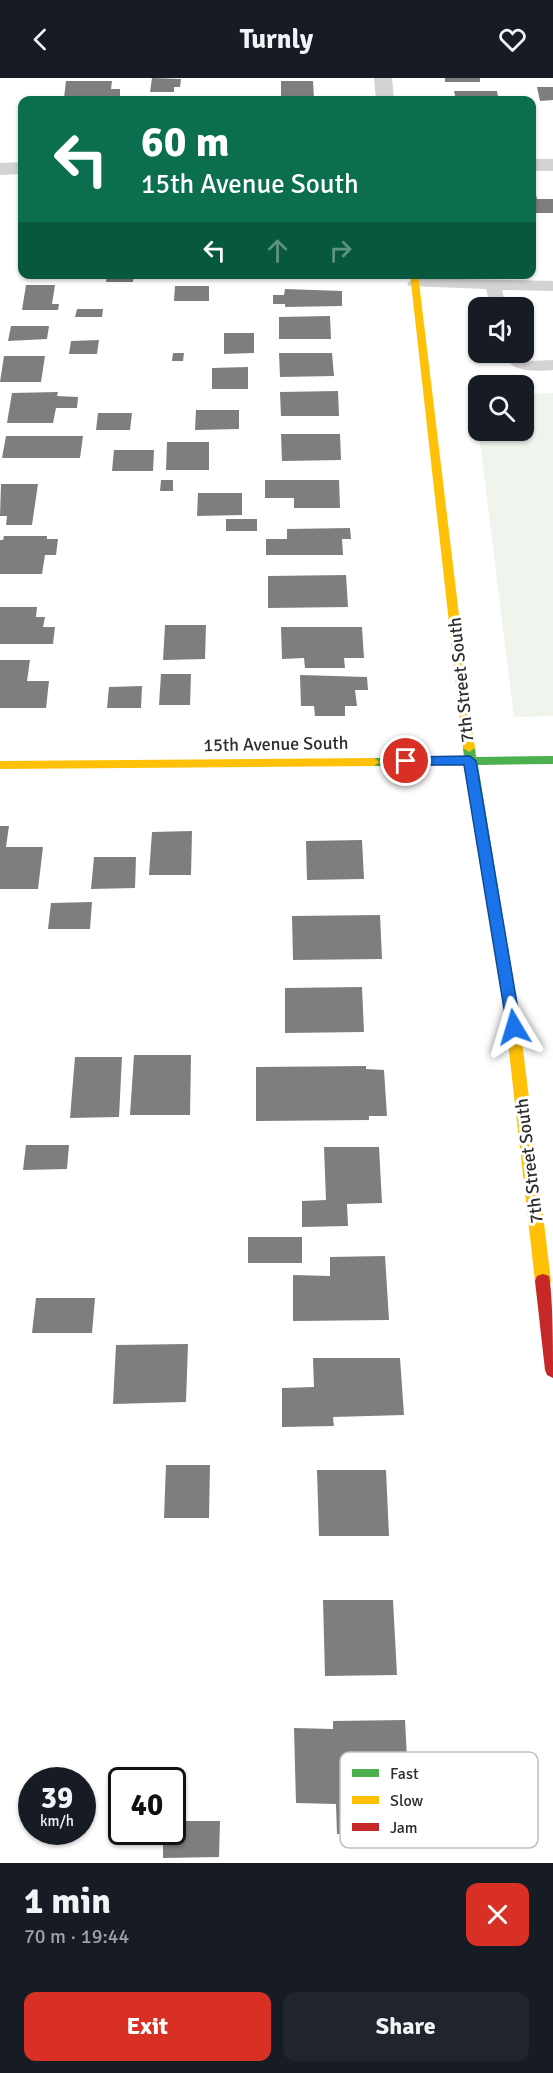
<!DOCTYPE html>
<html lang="en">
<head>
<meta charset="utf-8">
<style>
  :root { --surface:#171b24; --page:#20242c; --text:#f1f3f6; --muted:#9ea1a6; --accent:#d93025 }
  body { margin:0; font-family:Signika,sans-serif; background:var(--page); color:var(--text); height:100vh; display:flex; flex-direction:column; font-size:22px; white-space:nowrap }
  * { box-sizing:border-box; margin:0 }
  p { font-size:20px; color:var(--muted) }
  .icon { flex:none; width:33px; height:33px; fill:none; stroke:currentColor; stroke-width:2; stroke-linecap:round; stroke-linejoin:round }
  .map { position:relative; height:1785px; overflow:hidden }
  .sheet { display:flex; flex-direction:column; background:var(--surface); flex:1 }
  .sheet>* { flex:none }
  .guide { position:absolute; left:18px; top:18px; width:518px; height:183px; border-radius:12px; box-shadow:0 2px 4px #0004; background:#0b6e4f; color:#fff; overflow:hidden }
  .buttons { position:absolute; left:468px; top:219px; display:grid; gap:12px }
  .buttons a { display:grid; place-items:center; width:66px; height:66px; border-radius:12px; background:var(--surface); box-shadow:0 2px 4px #0004; font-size:30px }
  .speed { position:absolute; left:18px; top:1689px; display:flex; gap:12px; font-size:30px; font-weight:700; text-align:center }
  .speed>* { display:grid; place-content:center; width:78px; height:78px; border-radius:50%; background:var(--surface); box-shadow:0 2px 4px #0004; line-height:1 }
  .speed small { font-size:15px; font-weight:400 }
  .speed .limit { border:3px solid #111; border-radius:9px; background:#fff; color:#111 }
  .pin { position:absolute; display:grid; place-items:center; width:51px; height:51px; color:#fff; margin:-26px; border:3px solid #fff; border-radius:50%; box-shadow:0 2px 6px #0007 }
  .me { position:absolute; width:66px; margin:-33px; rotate:353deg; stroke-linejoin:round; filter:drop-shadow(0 0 4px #0008) }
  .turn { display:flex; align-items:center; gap:21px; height:126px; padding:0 24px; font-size:27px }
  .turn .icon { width:78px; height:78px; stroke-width:2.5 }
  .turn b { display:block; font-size:42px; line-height:51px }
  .lanes { display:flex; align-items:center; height:57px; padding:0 24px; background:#0003; justify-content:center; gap:30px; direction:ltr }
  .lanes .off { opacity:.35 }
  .round { display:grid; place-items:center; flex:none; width:63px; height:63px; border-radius:12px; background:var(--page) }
  .overview { display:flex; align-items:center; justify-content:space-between; height:102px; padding:0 24px }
  h1 { font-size:36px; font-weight:700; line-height:45px }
  .primary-button { display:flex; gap:12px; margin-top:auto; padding:12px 24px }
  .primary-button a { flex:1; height:69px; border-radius:12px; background:var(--accent); color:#fff; font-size:24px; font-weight:700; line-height:69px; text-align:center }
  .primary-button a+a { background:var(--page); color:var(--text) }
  header { display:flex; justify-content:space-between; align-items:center; height:78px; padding:0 24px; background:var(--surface); font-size:27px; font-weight:700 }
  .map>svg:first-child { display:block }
  .green { fill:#eff4ec }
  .building { fill:#7e7e7e }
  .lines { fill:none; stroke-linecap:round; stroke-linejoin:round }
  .lane { fill:#d3d3d3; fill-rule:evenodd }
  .street { fill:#d3d3d3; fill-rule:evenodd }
  .fast { fill:#4caf50; fill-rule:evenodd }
  .slow { fill:#ffc107; fill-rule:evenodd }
  .jam { fill:#c62828; fill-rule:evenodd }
  .route { fill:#1a73e8; stroke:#114b97; stroke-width:1.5 }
  .labels { text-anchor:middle; stroke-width:6; stroke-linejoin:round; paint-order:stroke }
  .street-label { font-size:18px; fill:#2e2e2e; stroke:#fff }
  .key { fill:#fff; stroke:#c0c0c0; stroke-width:1.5 }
  .key-label { font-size:16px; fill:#2e2e2e }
</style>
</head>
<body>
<header><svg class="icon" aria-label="back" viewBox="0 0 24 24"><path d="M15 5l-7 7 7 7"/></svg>Turnly<svg class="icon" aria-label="heart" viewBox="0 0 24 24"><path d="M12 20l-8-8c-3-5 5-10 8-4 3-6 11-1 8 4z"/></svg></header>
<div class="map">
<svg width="553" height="1785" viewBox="0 0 553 1785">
  <rect width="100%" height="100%" fill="#fff"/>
  <polygon class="green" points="553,315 553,638 514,639 474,316 478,316 478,352 524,352 524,316"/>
  <g class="building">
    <polygon points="152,0 181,1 180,9 174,9 174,14 150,14"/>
    <rect x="445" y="0" width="35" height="4"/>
    <polygon points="66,3 112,3 111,11 120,11 120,19 64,20"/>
    <polygon points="281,3 313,3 314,20 281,20"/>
    <polygon points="537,9 553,9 553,22 540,23"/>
    <polygon points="454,13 497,13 498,18 512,18 513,22 456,22"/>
    <polygon points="531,117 536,117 537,121 553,121 553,135 531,135"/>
    <rect x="29" y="196" width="33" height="4"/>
    <polygon points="107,196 134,196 133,204 106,204"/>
    <polygon points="26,207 55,207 52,226 59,226 58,232 22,232"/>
    <polygon points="175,208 209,208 209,223 174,223"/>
    <polygon points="285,211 342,213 342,228 285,229 285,226 273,226 273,217 284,217"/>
    <polygon points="77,231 103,231 102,239 75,239"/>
    <polygon points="330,238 331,261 279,261 279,239"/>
    <polygon points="11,248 49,248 47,261 8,263"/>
    <polygon points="224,255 254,255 254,275 224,276"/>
    <polygon points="99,262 97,276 69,276 71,263"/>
    <polygon points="173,275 184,275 183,283 172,283"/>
    <polygon points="279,275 332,275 334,298 280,299"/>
    <polygon points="4,278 45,278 41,304 0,304"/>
    <polygon points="248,289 248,311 212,311 212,290"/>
    <polygon points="338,313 339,338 281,338 280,314"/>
    <polygon points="58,314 57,318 78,319 77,330 56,330 53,345 7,345 12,315"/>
    <polygon points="196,332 239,332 239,351 195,352"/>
    <polygon points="98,335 132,335 130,352 96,352"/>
    <polygon points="281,356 340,356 341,382 282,383"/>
    <polygon points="6,358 83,358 80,380 2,380"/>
    <polygon points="167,364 209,364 209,392 166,392"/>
    <polygon points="114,372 154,372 153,393 112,393"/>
    <polygon points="161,402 173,402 173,413 160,413"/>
    <polygon points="265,402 339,402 340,430 294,430 294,420 265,420"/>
    <polygon points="1,406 38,406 32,447 6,447 7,438 0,438"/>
    <polygon points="198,415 242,415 242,437 197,438"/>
    <rect x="226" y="441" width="31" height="12"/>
    <polygon points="350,450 351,461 342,461 343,477 266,477 266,461 287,461 287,451"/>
    <polygon points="4,458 47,458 47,461 58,461 56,477 45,477 42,496 0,496 0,462 3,462"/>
    <polygon points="346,497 348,529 268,530 268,498"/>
    <polygon points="0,529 37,529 36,539 45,539 43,549 55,549 53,566 0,566"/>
    <polygon points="165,547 206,547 205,581 163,582"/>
    <polygon points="281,549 362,549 364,580 344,580 345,590 305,590 304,580 282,581"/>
    <polygon points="0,582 30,582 27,603 49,603 46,630 0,630"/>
    <polygon points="161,596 191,596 190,627 159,627"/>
    <polygon points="300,597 367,599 368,612 355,612 357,628 345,628 345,638 315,638 314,628 301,628"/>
    <polygon points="142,608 141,630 107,630 109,609"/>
    <polygon points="0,748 9,748 6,769 43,769 38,811 0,811"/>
    <polygon points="192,753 191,797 149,797 152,754"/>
    <polygon points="362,762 364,801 307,802 306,763"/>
    <polygon points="94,779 136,779 135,810 91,811"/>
    <polygon points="92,824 90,851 48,851 51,825"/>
    <polygon points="380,837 382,881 293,882 292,838"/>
    <polygon points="362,909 364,954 285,955 285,910"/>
    <polygon points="134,977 191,977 190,1037 130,1037"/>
    <polygon points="75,979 122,979 119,1039 70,1040"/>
    <polygon points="366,988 366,991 384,992 387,1038 369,1038 369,1042 256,1043 256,989"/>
    <polygon points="26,1067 69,1067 67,1091 23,1092"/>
    <polygon points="324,1069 379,1069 382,1125 347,1126 348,1148 302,1149 302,1123 326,1122"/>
    <rect x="248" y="1159" width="54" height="26"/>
    <polygon points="385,1178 389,1242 293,1243 293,1197 330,1198 330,1179"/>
    <polygon points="36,1220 95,1220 92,1255 32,1255"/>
    <polygon points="188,1266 186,1324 113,1326 116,1267"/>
    <polygon points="313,1280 400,1280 404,1337 333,1339 334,1348 282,1349 282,1310 314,1309"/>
    <polygon points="166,1387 210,1387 209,1440 164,1440"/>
    <polygon points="317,1392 386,1392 389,1458 319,1458"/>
    <polygon points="323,1522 393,1522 397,1597 325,1598"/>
    <polygon points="405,1642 411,1756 337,1756 336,1726 296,1725 294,1650 333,1651 333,1643"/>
    <polygon points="172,1743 220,1743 219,1779 163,1780 163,1754 172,1754"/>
  </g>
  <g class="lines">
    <g class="lane">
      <polygon points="415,200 553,203 553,213 502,212 507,230 491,230 486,211 409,208 407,205"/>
      <path d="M504 274H520L530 283 553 282V292C537 293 507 296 504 274Z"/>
    </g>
    <g class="street">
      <polygon points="374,0 392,0 394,22 376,22"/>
      <rect x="531" y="81" width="22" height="12"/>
      <polygon points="22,84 22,96 0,97 0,85"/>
    </g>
    <polygon class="fast" points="469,666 475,670 476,679 553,678 553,686 478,687 519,938 517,942 507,942 505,938 466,687 374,688 368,684 374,680 464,679 463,670"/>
    <g class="slow">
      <polygon points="410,196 418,196 475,670 469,674 463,670"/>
      <polygon points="374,680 380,684 374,688 0,691 0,683"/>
      <polygon points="512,932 517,934 519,938 551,1203 549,1208 543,1210 537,1208 535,1203 505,938 507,934"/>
    </g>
    <path class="jam" d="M543 1196 549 1198C553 1219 553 1274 553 1300L547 1297 545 1292 535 1203 537 1198Z"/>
  </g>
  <polygon class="route" points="470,678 476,683 521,949 514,954 507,949 464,687 406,687 400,683 406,679"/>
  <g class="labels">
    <g class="street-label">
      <text transform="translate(461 602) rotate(-96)" y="6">7th Street South</text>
      <text transform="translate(276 666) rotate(-1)" y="6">15th Avenue South</text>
      <text transform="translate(529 1083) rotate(-97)" y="6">7th Street South</text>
    </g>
  </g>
  <rect x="340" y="1674" width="198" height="96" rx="9" class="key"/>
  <rect x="352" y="1691" width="27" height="8" fill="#4caf50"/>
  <rect x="352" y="1718" width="27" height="8" fill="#ffc107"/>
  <rect x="352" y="1745" width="27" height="8" fill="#c62828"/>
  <g class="key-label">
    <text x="390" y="1701">Fast</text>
    <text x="390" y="1728">Slow</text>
    <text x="390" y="1755">Jam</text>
  </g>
</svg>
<div class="buttons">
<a><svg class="icon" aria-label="sound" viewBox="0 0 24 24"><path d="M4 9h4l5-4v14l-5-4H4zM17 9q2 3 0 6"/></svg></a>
<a><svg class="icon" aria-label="search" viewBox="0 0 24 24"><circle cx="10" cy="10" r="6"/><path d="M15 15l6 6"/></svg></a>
</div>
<div class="speed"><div>39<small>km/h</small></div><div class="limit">40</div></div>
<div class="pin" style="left:406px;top:683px;background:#d93025"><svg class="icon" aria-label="arrive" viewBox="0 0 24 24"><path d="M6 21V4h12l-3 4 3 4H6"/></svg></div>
<svg class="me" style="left:514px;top:949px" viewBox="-20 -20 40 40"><path d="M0-17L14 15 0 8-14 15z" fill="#1a73e8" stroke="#fff" stroke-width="4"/></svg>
<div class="guide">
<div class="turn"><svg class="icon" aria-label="left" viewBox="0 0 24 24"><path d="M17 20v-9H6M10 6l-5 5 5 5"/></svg><div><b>60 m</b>15th Avenue South</div></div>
<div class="lanes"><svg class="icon" aria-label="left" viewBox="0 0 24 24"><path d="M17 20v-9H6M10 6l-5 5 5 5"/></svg><svg class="icon off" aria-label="ahead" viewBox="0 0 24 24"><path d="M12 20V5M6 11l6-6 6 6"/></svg><svg class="icon off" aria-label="right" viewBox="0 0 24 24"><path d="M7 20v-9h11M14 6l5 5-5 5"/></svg></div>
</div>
</div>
<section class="sheet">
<div class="overview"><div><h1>1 min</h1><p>70 m · 19:44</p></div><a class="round" style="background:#d93025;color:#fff"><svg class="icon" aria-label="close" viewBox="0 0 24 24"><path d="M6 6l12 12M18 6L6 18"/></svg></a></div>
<div class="primary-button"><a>Exit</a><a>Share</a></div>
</section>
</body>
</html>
